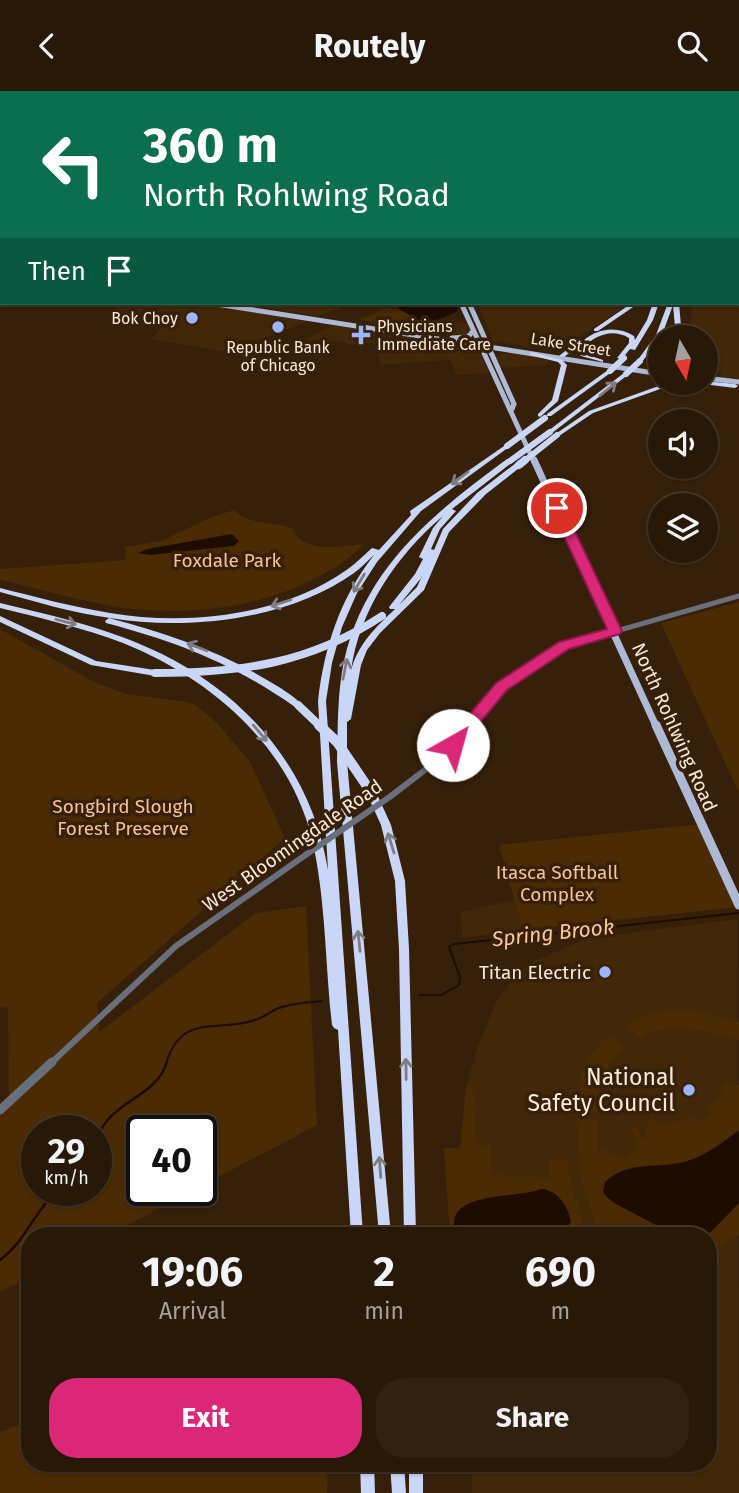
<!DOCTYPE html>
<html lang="en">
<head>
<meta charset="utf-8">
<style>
  :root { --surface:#281807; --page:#302111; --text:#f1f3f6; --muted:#a5a09b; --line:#443728; --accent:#db2777 }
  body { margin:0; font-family:"Fira Sans",sans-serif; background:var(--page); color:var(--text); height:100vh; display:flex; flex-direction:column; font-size:26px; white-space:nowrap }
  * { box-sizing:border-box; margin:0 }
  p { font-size:23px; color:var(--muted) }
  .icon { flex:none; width:38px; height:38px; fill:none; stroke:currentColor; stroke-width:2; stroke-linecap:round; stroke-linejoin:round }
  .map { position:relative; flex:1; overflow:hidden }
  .panel { position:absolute; left:21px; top:1136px; width:696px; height:245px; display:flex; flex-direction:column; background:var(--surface); border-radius:28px; box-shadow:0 2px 5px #0004,0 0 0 2px var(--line) }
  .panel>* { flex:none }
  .hud { position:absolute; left:0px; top:0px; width:740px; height:214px; box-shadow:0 2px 5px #0004,0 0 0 2px var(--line); background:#0b6e4f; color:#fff; overflow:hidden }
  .needle { width:46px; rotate:171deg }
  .fabs { position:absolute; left:648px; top:234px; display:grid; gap:14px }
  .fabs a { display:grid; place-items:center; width:70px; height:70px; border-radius:50%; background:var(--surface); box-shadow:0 2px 5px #0004,0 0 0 2px var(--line); font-size:35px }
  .speed { position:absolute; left:21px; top:1024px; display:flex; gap:14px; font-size:35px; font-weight:700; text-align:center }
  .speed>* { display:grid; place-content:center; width:91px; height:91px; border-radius:50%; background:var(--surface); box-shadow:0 2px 5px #0004,0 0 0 2px var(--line); line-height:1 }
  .speed small { font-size:18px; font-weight:400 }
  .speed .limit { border:4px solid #111; border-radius:10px; background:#fff; color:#111 }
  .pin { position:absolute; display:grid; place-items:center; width:60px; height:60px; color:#fff; margin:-30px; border:4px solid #fff; border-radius:50%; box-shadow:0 2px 7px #0007 }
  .me { position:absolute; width:77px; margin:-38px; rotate:38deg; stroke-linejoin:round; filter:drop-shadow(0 0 5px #0008) }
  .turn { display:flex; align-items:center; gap:24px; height:147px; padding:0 28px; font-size:32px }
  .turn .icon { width:91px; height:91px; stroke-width:2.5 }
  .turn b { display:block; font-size:49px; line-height:60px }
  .then { display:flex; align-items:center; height:66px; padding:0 28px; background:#0003; gap:14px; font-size:26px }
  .eta { display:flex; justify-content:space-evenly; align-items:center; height:119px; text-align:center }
  .eta b { font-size:42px; font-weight:700; line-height:49px }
  .button { display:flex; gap:14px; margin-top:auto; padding:14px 28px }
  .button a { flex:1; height:80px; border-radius:28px; background:var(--accent); color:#fff; font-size:28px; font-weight:700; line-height:80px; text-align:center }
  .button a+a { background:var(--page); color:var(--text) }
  header { display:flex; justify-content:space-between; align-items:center; height:91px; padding:0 28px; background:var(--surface); font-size:32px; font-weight:700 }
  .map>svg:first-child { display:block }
  .built { fill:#422709 }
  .green { fill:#4b2b04; fill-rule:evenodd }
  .water { fill:#1f0c00 }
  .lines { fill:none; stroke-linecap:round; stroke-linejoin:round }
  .stream-far1 { stroke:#1f0c00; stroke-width:2 }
  .stream { stroke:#1f0c00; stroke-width:2.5 }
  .tertiary-far2 { stroke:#6a6f7d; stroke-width:5 }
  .tertiary-far1 { stroke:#6a6f7d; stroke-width:6 }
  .tertiary { stroke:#6a6f7d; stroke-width:9 }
  .primary-far2 { stroke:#aeb9d5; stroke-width:5 }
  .primary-far1 { stroke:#aeb9d5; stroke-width:7 }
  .primary { stroke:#aeb9d5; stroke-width:9 }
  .motorway { fill:#cad6f8; fill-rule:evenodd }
  .tertiary-bridge { stroke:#6a6f7d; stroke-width:6 }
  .motorway-bridge-far2 { stroke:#cad6f8; stroke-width:6 }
  .motorway-bridge-far1 { stroke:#cad6f8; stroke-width:8 }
  .motorway-bridge { stroke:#cad6f8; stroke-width:10 }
  .oneway { stroke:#807b80 }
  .route { fill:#db2777; stroke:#8e194d; stroke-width:2 }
  .poi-dot { fill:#9bb4fd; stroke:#362009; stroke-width:2.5 }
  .labels { text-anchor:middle; stroke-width:7; stroke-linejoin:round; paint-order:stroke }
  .far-poi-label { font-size:16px; fill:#f9eadc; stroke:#362009; text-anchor:end }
  .far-street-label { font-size:16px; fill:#f9eadc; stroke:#362009 }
  .park-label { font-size:19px; fill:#f6c392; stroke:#362009 }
  .street-label { font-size:19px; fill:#f9eadc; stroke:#362009 }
  .poi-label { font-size:19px; fill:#f9eadc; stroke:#362009; text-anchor:end }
  .water-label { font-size:21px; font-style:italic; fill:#fcc998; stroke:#362009 }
  .near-poi-label { font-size:23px; fill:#f9eadc; stroke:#362009; text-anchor:end }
</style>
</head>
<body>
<header><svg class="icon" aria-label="back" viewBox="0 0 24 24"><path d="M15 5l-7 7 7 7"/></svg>Routely<svg class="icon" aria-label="search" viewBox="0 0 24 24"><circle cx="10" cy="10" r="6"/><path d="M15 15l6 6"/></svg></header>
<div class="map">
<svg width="739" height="1402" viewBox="0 0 739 1402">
  <rect width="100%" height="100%" fill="#362009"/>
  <g class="built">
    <polygon points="739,133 739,290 724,288 705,262 705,247 694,247 690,242 692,212 738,212"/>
    <polygon points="93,212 204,212 307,231 226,261 151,248 166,232 113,223 117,216"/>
    <polygon points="235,212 354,212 318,225"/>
    <polygon points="477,212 630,212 564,256 549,259 493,250"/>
    <polygon points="387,217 469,233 471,243 452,246 357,229"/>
    <polygon points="335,232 475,258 481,263 489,282 457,284 450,269 381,274 374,252 351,254 338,250 300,252"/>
    <polygon points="503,262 521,262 549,268 547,274 500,277 495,267"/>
    <polygon points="514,809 523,839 463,847 460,821"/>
    <polygon points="737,828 739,1402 472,1402 471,1372 709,1372 709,1144 450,1144 444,1057 460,1057 465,1000 477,957 496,911 513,888 534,870 589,847"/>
  </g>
  <g class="green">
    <path d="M405 221 419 230V235L408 237 386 233 392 229C382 224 372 232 362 228L376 222Z"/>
    <path d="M234 419C251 435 272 430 292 437 305 464 340 455 365 453 302 511 208 527 125 517 83 511 41 498 0 489V478L126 469 125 456 161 450 212 426Z"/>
    <polygon points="739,511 739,702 661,532"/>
    <path d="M0 538 96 592 127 603 189 611 198 616 218 633 250 671 285 747 97 912 99 941 256 822 306 815 317 1034 201 1095V1040H142V1099H194L108 1144H30V1186L0 1201V1024L9 1015 8 916 0 917ZM37 1040H96V1099H37Z"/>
    <polygon points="701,733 738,816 523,839 499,754"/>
    <path d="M691 919 739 931V949C708 941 670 928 641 947L629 936 632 929 664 920Z"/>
    <path d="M607 946 616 948 622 957C603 976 598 996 599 1022L582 1020 578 1014C578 989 587 962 607 946Z"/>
    <polygon points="726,991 739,994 739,1144 717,1157 709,1158 709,1144 599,1144 581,1086 576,1033 581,1028 599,1030 598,1057 604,1059 605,1063 628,1066 630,1061 636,1062 636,1042 631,1039 632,1036 638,1036 641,1047 647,1049 647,1031 653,1027 661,1034 691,1026 702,1030 712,1024 707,1017 721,1005 719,1002 724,997 721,994"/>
    <path d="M467 993C487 1009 464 1039 480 1055L490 1056 492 1083 549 1087V1067L568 1070 570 1091 588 1144H450L444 1057 460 1058Z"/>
    <polygon points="30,1329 30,1372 328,1372 327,1402 0,1402 0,1341"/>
  </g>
  <g class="water">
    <polygon points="395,212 450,212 457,216 458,220 429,233 418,233 419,230 398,217"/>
    <polygon points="232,443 239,450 234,455 150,464 138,462 147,458"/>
    <path d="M739 1039V1112L708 1144C678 1147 659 1136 635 1123 623 1116 610 1112 603 1101L605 1091C630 1068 658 1079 687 1070 707 1064 723 1051 739 1039Z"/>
    <path d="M541 1098C558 1099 568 1115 571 1131L561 1144H456C440 1099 518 1108 541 1098Z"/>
  </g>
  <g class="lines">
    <g class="stream-far1">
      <polyline points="420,904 441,904 459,894 460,886 449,856 454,853 739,822"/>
      <path d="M166 973C181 921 217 942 255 929 263 927 271 920 279 917 293 912 307 912 322 910"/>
    </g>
    <g class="stream">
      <path d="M96 1070C97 1060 97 1046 102 1037 118 1009 157 1004 167 971"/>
      <path d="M0 1169C26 1150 34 1120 58 1099"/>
    </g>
    <polyline class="tertiary-far2" points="468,635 502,595 564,555 739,505"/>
    <g class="tertiary-far1">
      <polyline points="391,705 443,665 470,634"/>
      <polyline points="50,973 176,855 307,763"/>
    </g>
    <polyline class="tertiary" points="0,1019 52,971"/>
    <g class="primary-far2">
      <polyline points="210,212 660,283"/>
      <polyline points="461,212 534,371"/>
      <polyline points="469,212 514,313 512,318"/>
      <polyline points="452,247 468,246 473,240"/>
      <polyline points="705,287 739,291"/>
    </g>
    <polyline class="primary-far1" points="534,369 656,635"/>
    <polyline class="primary" points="656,634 739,814"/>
    <g class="motorway">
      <polygon points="526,0 530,0 531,2 527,2"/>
      <polygon points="541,0 545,0 546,2 542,2"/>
      <polygon points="632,212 639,212 598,240 594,240 594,238"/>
      <path d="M653 212H659L653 229 635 259 630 258 622 268 617 267 629 252V247C612 237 595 244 582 258L585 263 603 269V271L581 265 576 258 577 256 564 266 559 265 579 249H584C599 237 617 235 634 245L635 249 647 229Z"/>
      <polygon points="668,212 679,212 682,247 676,247 673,214 662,244 642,271 638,271 637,270 656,244"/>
      <polygon points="532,261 562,269 567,274 558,310 540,326 538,325 538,323 552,309 561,274 558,271 530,264 530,262"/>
      <polygon points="608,279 613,280 551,325 547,325 547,323"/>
      <polygon points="624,282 629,283 552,342 548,342 548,340"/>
      <polygon points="705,290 735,293 738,295 735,297 703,293 702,292 705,292"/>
      <polygon points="667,292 677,292 593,322 559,345 554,344 589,320"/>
      <path d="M507 353 509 354V356L421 420 377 471 357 502 342 536 332 572 326 610 363 1144H351L338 939 334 937 332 934C325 872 326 809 312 748 289 654 210 587 123 552 83 537 41 527 0 517V512C55 525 111 538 162 563 250 607 312 681 328 779L318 610C324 557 340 507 374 464 367 470 361 477 354 482 288 529 188 540 110 527 73 522 37 511 0 501V497C36 506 73 516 110 522 188 535 282 525 348 478 356 472 364 464 372 457L379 459 411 424 410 420Z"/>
      <path d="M507 368H510L514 370 452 418 456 420 440 438 431 458 434 459 443 438 477 402 516 372H522L523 374 486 403 449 441 424 499 380 542 367 559 361 574 351 628 347 631V671L391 1144H379L337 671C338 637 337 603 344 570 365 476 434 422 507 368ZM443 425 433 437 419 466 423 468 415 483 389 516 390 518H395C376 536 357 554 351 580 359 519 397 464 443 425ZM422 485 417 496 399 514 422 486Z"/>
      <polygon points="0,525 96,570 155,579 159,582 155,585 91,574 0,531"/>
      <path d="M109 527C164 542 218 559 267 589 279 596 293 604 302 614L298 617 295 616C234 573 178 551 106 532L105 530Z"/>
      <polygon points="371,698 376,701 391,734 405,790 409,858 416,1144 404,1144 399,858 395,790 381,734 366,701"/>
      <polygon points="360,1372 374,1372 375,1402 361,1402"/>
      <polygon points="390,1372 404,1372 406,1402 392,1402"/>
      <rect x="409" y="1372" width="14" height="30"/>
    </g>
    <polyline class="tertiary-bridge" points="307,763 391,705"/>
    <g class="motorway-bridge-far2">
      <polyline points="610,280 624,267"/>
      <polyline points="626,283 640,270"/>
      <polyline points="507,355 545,327"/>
      <polyline points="510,370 550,341"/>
      <polyline points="523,371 557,344"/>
    </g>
    <g class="motorway-bridge-far1">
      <polyline points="519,374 525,369"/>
      <path d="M155 582C240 582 309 573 382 525"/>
      <polyline points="298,614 320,635"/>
    </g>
    <polyline class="motorway-bridge" points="319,634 337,651 371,701"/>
  </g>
  <defs><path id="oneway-shaft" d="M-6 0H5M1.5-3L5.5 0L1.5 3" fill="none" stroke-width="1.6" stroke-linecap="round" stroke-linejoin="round" transform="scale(1.75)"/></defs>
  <g class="oneway">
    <use href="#oneway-shaft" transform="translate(608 298) rotate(-39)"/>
    <use href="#oneway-shaft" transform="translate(460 387) rotate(143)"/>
    <use href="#oneway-shaft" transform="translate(359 492) rotate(121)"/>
    <use href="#oneway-shaft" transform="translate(281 512) rotate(162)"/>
    <use href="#oneway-shaft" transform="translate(66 531) rotate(14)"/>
    <use href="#oneway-shaft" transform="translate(197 556) rotate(-159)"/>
    <use href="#oneway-shaft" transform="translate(345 578) rotate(-79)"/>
    <use href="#oneway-shaft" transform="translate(260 642) rotate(50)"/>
    <use href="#oneway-shaft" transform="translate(391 752) rotate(-107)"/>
    <use href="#oneway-shaft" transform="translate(359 850) rotate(-96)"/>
    <use href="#oneway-shaft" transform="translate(406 978) rotate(-91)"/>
    <use href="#oneway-shaft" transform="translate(380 1076) rotate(-94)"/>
  </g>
  <polygon class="route" points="557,413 564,417 622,540 620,543 569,558 507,599 458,658 447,658 445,654 447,650 496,592 559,551 607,538 551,417"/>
  <g class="poi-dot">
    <circle cx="192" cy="227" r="7"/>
    <circle cx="278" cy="236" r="7"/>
    <path d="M357.5 233.5h7v7h7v7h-7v7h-7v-7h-7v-7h7z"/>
    <circle cx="605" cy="881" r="7"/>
    <circle cx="689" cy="999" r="7"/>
  </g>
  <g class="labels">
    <g class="far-poi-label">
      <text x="178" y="233">Bok Choy</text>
      <text x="377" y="241" text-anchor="start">Physicians<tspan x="377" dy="18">Immediate Care</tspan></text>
      <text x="278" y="262" text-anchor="middle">Republic Bank<tspan x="278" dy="18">of Chicago</tspan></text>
    </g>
    <g class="far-street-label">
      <text transform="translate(571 253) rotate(9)" y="6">Lake Street</text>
    </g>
    <g class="park-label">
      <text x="227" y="476">Foxdale Park</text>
      <text x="123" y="722">Songbird Slough<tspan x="123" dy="22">Forest Preserve</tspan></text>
      <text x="557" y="788">Itasca Softball<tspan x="557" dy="22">Complex</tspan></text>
    </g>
    <g class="street-label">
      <text transform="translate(675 636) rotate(66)" y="7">North Rohlwing Road</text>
      <text transform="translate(292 754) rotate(-35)" y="7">West Bloomingdale Road</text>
    </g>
    <g class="poi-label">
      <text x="591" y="888">Titan Electric</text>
    </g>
    <g class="water-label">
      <text transform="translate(553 842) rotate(-6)" y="7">Spring Brook</text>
    </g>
    <g class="near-poi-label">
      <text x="675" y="994">National<tspan x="675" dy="26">Safety Council</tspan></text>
    </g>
  </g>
</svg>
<div class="fabs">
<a><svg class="needle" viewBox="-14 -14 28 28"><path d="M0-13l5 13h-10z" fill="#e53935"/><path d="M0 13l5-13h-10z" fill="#a5a09b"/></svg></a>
<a><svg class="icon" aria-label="sound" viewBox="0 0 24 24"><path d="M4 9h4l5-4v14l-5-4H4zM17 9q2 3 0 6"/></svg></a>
<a><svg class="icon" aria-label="layers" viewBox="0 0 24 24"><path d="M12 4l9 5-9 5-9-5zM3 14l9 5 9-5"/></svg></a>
</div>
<div class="speed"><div>29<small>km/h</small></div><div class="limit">40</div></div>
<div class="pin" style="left:557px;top:417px;background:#d93025"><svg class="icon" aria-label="arrive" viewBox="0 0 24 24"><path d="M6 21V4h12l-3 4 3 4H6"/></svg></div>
<svg class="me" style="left:453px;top:654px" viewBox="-20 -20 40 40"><circle r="19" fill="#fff"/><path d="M0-13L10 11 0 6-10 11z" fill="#db2777"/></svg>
<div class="hud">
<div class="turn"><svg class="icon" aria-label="left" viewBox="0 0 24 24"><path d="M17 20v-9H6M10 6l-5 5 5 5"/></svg><div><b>360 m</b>North Rohlwing Road</div></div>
<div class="then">Then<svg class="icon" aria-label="arrive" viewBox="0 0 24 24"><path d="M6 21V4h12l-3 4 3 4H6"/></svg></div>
</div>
<section class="panel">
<div class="eta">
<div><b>19:06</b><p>Arrival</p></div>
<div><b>2</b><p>min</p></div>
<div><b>690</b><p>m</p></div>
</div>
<div class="button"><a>Exit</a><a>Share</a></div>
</section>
</div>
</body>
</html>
